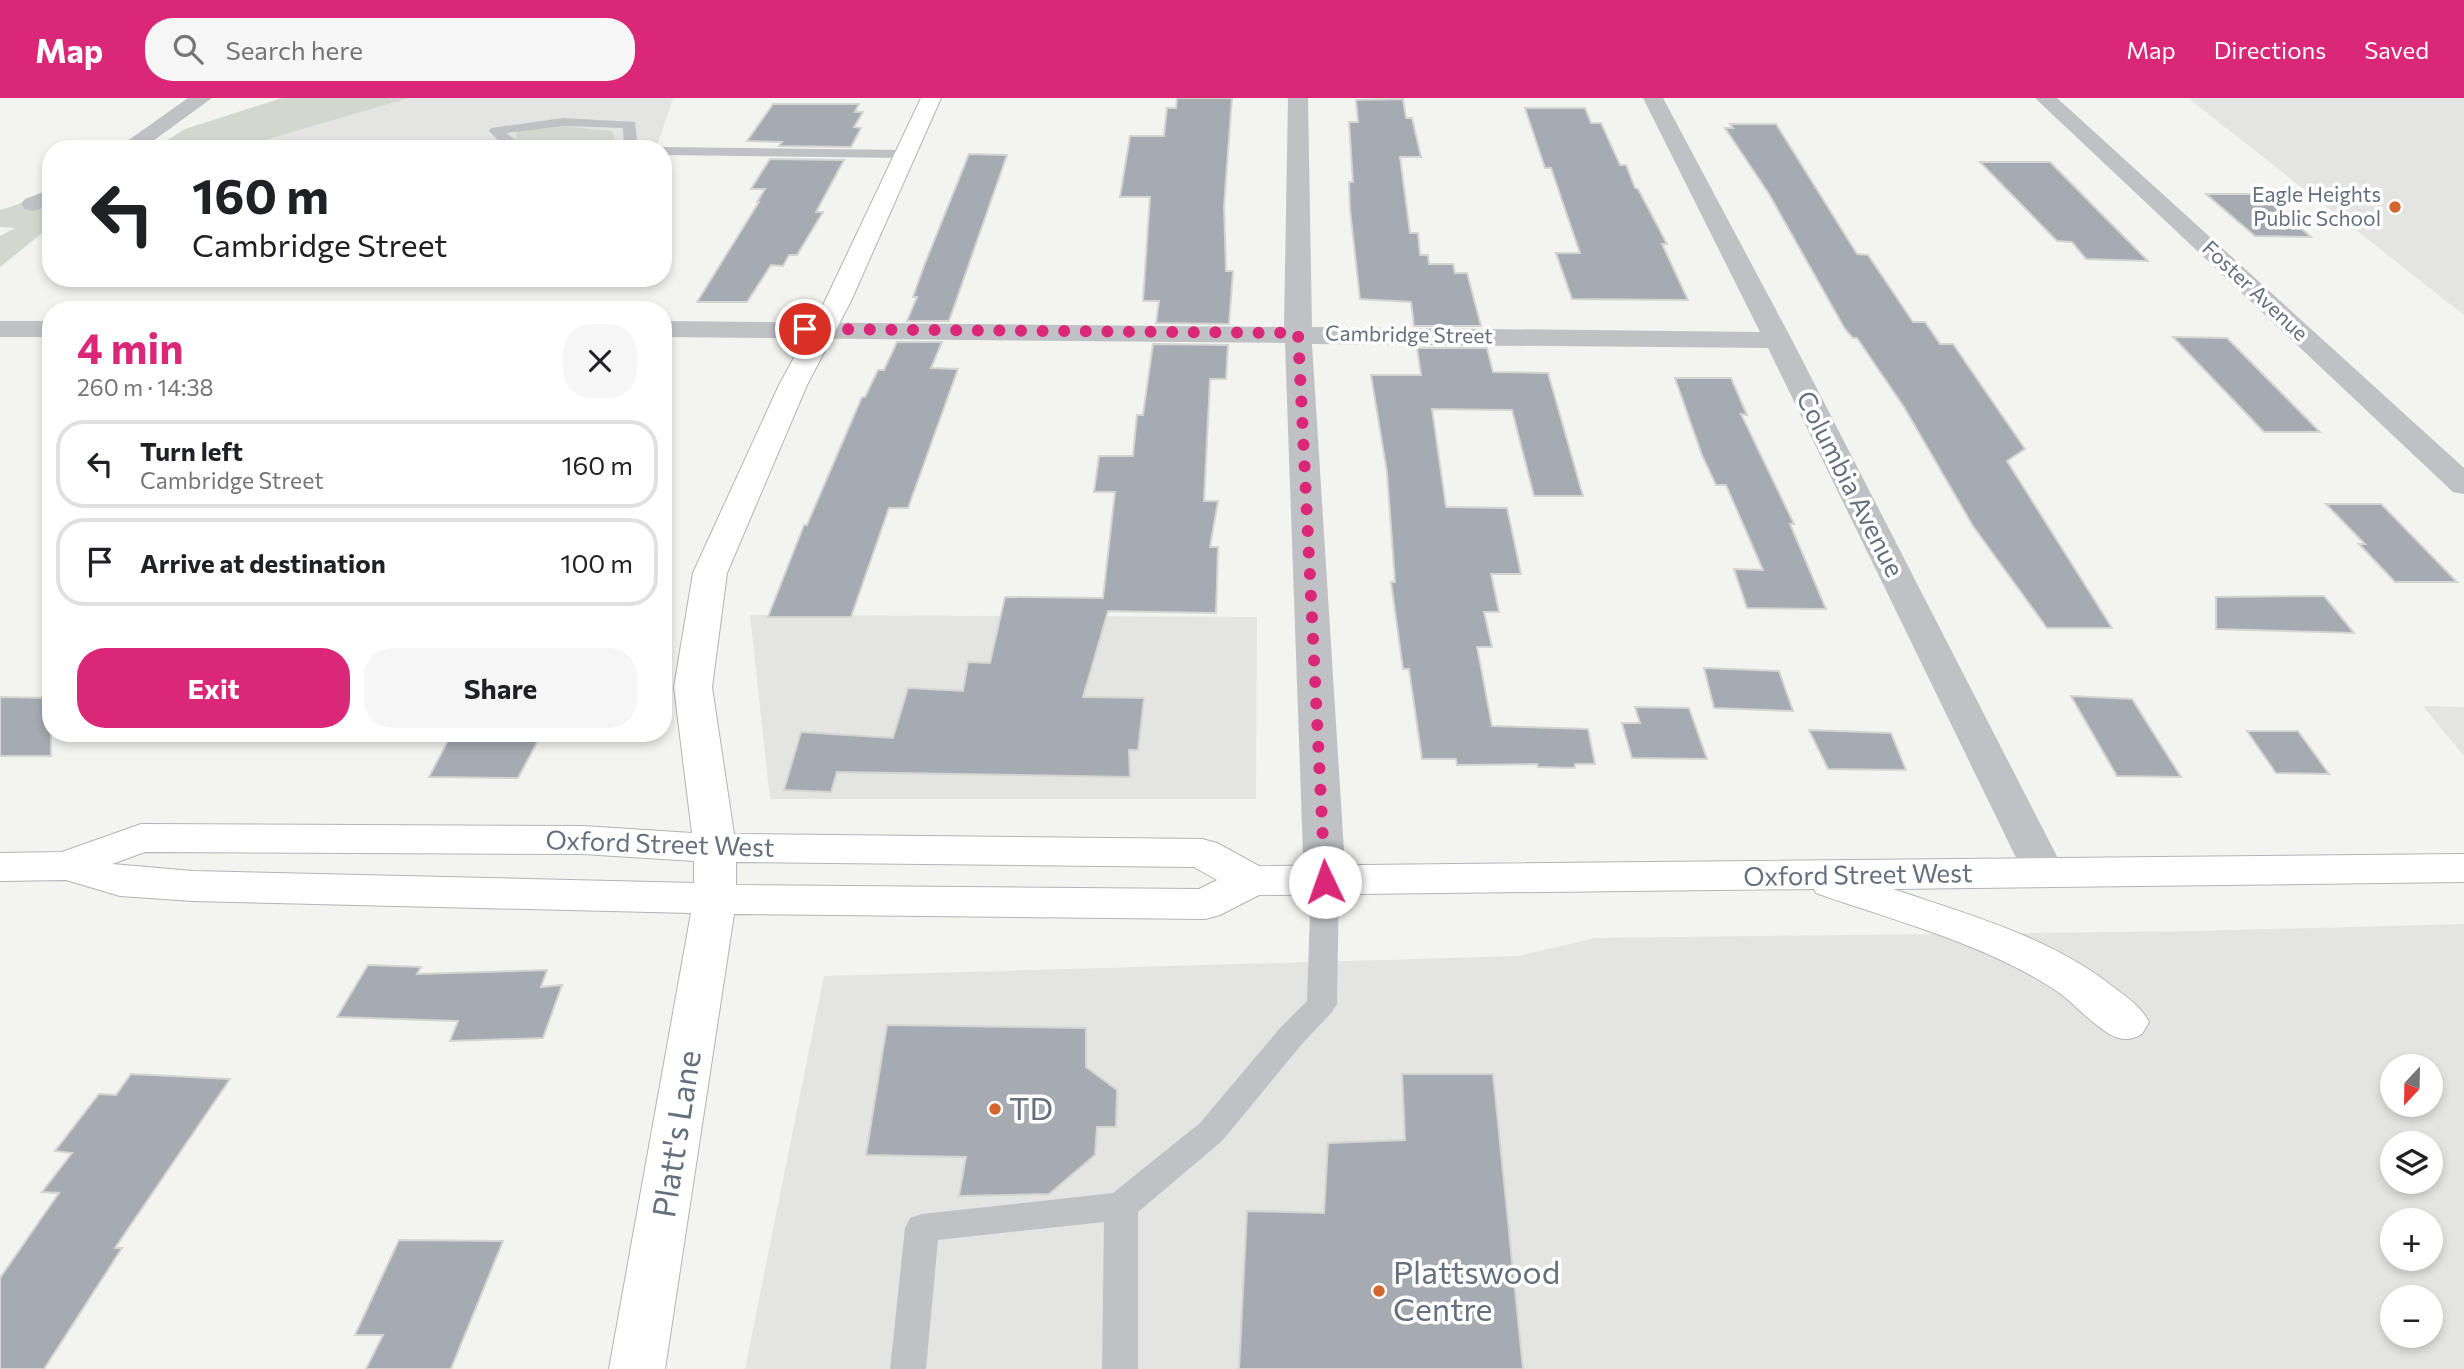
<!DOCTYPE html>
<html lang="en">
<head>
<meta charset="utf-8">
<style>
  :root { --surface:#fff; --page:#f6f6f6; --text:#202124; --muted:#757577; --line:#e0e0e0; --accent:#db2777 }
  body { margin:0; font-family:Commissioner,sans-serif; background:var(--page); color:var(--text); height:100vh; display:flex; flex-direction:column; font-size:26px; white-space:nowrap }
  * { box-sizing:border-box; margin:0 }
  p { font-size:23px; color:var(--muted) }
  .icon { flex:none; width:38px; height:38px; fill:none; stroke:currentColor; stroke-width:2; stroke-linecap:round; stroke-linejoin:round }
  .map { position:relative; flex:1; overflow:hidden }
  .drawer { position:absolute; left:42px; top:203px; width:630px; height:441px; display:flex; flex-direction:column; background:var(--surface); border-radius:28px; box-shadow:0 4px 10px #0003 }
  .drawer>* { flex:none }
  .guide { position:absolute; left:42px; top:42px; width:630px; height:147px; border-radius:28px; box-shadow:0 4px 10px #0003; background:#fff; color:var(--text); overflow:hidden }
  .needle { width:46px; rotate:202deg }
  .buttons { position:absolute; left:2380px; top:956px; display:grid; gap:14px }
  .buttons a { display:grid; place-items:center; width:63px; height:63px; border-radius:50%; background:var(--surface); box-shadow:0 4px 10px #0003; font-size:35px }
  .pin { position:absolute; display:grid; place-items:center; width:60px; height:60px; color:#fff; margin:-30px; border:4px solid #fff; border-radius:50%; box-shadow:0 2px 7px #0007 }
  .me { position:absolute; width:77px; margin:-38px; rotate:357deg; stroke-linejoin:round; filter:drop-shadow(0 0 5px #0008) }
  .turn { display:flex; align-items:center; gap:24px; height:147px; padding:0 35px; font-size:32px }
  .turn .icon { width:91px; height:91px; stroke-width:2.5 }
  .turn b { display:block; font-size:49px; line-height:60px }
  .round { display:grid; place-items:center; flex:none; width:74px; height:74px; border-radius:28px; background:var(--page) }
  .head { display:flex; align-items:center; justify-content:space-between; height:119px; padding:0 35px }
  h1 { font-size:42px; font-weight:700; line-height:52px; color:var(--accent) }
  .action { display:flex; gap:14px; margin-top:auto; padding:14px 35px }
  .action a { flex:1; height:80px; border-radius:28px; background:var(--accent); color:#fff; font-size:28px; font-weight:700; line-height:80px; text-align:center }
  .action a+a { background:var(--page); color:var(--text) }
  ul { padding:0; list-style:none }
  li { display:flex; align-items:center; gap:21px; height:88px; margin:0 14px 10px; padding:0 21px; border:4px solid var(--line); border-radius:28px }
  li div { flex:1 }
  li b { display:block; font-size:26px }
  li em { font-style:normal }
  header { display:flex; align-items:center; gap:42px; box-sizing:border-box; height:98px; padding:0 35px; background:var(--accent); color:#fff }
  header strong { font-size:33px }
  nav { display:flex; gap:38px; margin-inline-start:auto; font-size:24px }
  .search { width:490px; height:63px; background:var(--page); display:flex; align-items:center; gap:18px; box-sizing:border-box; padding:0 24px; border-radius:28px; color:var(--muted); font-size:26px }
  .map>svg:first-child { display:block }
  .built { fill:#e4e5e3; fill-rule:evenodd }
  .green { fill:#d2d8cf }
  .building { fill:#a5abb1; stroke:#d4d4d2; stroke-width:2 }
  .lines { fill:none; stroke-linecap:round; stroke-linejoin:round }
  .secondary-casing { stroke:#b1b5b9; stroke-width:2 }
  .lane { fill:#bfc1c5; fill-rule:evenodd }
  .street { fill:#bfc1c5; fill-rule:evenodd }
  .secondary { fill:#fff; fill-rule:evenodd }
  .route { stroke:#db2777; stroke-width:12; stroke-dasharray:0 21.6 }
  .poi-dot { fill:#d5642e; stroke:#fff; stroke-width:2.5 }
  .labels { text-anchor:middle; stroke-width:7; stroke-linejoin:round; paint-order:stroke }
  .far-poi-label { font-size:21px; fill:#65707e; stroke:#fff; text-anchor:end }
  .far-street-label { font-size:21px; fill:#65707e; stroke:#fff }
  .street-label { font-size:26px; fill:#65707e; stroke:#fff }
  .near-poi-label { font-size:32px; fill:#65707e; stroke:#fff; text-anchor:start }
  .near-street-label { font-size:32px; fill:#65707e; stroke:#fff }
</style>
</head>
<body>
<header>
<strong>Map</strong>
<div class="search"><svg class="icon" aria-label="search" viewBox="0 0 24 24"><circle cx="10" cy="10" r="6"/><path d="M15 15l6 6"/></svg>Search here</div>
<nav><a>Map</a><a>Directions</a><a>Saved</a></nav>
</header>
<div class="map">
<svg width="2464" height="1271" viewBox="0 0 2464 1271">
  <rect width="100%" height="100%" fill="#f3f3ef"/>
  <g class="built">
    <polygon points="409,0 673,0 656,51 255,51 269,41"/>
    <polygon points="2188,0 2464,0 2464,217"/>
    <polygon points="750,517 1257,519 1256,701 770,701"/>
    <polygon points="2423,608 2464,609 2464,658"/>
    <path d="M2464 826V1271H745L824 878 1518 858 1595 840 2196 833ZM2392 968H2431V1006H2392ZM2392 1045H2431V1083H2392ZM2392 1122H2431V1160H2392ZM2392 1199H2431V1237H2392Z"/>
  </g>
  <g class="green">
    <polygon points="282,0 409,0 269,41 255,51 153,51 185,31"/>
    <polygon points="550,27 612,33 616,45 611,51 541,51 515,41 517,33"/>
    <polygon points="51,96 51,128 0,169 0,138 15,130 0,129 0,112"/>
  </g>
  <g class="building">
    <polygon points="1177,0 1232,0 1224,108 1226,173 1233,173 1229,226 1156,225 1159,203 1143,203 1150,99 1120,99 1130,38 1164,38 1167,10 1176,10"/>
    <polygon points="1403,1 1406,20 1412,20 1421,59 1400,59 1410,135 1418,135 1420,157 1428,157 1429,166 1453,166 1455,175 1467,175 1481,228 1414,228 1411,204 1360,201 1350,111 1349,84 1353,84 1349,24 1358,24 1356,2"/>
    <polygon points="773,6 859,6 855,14 863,14 854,29 861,30 851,49 779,48 782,44 747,43"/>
    <polygon points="1525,10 1585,10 1591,25 1601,25 1620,67 1626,67 1635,90 1638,91 1667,146 1662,146 1688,202 1572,201 1556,155 1580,155 1551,70 1545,70"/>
    <polygon points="1730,26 1776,26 1857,156 1868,157 1913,224 1925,224 1940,246 1953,246 2025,351 2007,363 2112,530 2047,530 1973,428 1904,309 1857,240 1853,240 1845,231 1769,96 1725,30 1733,30"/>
    <polygon points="969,56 1007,57 949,223 907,223 917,199 913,199 924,168"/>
    <polygon points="770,61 844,62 816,114 823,114 797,157 789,157 783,168 771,167 747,204 697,204 759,104 757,104 765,91 751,91"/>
    <polygon points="1980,64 2050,64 2148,163 2086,161 2072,144 2057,143"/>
    <polygon points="2206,96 2261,96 2311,139 2255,138"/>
    <polygon points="2173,239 2227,240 2320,334 2264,334"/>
    <polygon points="897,244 942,244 931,270 958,271 908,410 889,410 851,519 768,519 804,427 807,427 862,299 865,299 878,272 884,272"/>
    <polygon points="1153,246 1228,247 1226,281 1210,281 1204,403 1218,403 1210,449 1218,449 1216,515 1108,513 1083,599 1144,600 1138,652 1129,652 1130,679 837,674 831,694 784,692 801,634 893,640 908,590 963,593 968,564 990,565 1005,499 1103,500 1115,394 1094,394 1099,358 1133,358 1137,317 1143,317"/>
    <polygon points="1417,250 1487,250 1493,274 1548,275 1583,398 1534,398 1512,312 1432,311 1446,409 1507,410 1521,476 1491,476 1499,514 1484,514 1492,549 1477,549 1492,628 1588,631 1595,666 1575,666 1575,670 1538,669 1537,666 1457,667 1456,661 1422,661 1409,571 1403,571 1391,484 1395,484 1387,374 1371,277 1421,277"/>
    <polygon points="1675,280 1731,280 1747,317 1741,316 1794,426 1790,426 1826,511 1747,510 1734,471 1763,472 1726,387 1716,387 1702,357"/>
    <polygon points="2326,406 2381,406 2457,484 2395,484 2359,446 2365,446"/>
    <polygon points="2324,498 2354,535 2216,531 2216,499"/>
    <polygon points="1704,570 1779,573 1793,613 1714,610"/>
    <polygon points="2071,598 2132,601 2181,679 2117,678"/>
    <polygon points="0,599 51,600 51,658 0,658"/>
    <polygon points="1635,609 1689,610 1707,661 1632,660 1622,625 1640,625"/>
    <polygon points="1809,632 1891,635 1906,672 1828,671"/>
    <polygon points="2247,633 2298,633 2329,676 2276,675"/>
    <polygon points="452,635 542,635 518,680 429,679"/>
    <polygon points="368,867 421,869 417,876 547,872 541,889 562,887 543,940 450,943 458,923 337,919"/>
    <polygon points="887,927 1086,930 1086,969 1117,992 1116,1029 1097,1029 1095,1057 1049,1096 959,1098 966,1059 866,1057"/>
    <polygon points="131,976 230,981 115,1150 122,1150 44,1271 0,1271 0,1180 59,1095 42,1094 72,1055 55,1053 99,996 116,997"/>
    <polygon points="1402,976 1493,976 1523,1271 1239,1271 1247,1113 1324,1115 1328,1045 1405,1042"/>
    <polygon points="399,1142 503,1143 451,1271 366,1271 383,1237 355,1237"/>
  </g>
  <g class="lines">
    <g class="secondary-casing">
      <path id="secondary" d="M921 0H941L851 203 807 287 727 475 712 589 734 736 1202 741 1217 745 1259 768 2464 756V784L1893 791C1970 817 2051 839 2116 891 2129 901 2141 909 2149 924L2142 936C2138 938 2132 941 2127 941 2106 943 2076 906 2058 894 1989 847 1895 823 1816 795L1814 791 1259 797 1220 817 1205 821 734 816 665 1271H609L691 815 193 803 120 798 66 782 0 783V755L62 754 141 726 583 728 692 735 674 589 693 475 779 287 825 203ZM145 754 583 756 694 763V785L193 773 112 766ZM736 764 1194 769 1217 782 1199 791 736 787Z"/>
    </g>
    <g class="lane">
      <polygon points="563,20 635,24 638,51 624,51 623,30 563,28 506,35 529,51 505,49 489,33 491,30"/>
      <polygon points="663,49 904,52 911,56 904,60 663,57 663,51 658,51"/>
      <polygon points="1325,775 1335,777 1339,784 1337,906 1332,914 1302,946 1222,1043 1138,1114 1138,1271 1102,1271 1104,1124 938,1142 926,1271 890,1271 905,1130 910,1120 922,1116 1113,1095 1200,1025 1280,930 1307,903 1311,784 1315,777"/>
    </g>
    <g class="street">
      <polygon points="188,0 212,0 142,51 116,51"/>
      <polygon points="1288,0 1308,0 1312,229 1760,234 1643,0 1663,0 1792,242 2065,774 2059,784 2044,788 2029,784 2023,774 1768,250 1312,246 1346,784 1340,794 1325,799 1310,794 1304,784 1285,245 663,239 663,223 1284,229"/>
      <polygon points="2035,0 2057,0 2464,370 2464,396 2453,394"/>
      <polygon points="51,91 51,107 33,113 25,111 21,106 25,101"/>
      <rect x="0" y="223" width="51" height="16"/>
    </g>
    <use href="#secondary" class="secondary"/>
  </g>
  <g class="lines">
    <polyline class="route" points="805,231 1298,235 1325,784"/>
  </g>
  <g class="poi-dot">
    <circle cx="2395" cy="109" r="7"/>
    <circle cx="995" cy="1011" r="7"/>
    <circle cx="1379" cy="1193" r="7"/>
  </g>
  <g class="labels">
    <g class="far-poi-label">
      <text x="2381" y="104">Eagle Heights<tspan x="2381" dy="24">Public School</tspan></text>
    </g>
    <g class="far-street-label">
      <text transform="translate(2255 193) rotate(43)" y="7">Foster Avenue</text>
      <text transform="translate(1409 237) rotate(1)" y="7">Cambridge Street</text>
    </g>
    <g class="street-label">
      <text transform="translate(1850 386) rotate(63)" y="9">Columbia Avenue</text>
      <text transform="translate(660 746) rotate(2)" y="9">Oxford Street West</text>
      <text transform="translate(1858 777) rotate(-1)" y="9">Oxford Street West</text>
    </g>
    <g class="near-poi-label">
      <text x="1009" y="1022">TD</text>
      <text x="1393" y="1186">Plattswood<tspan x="1393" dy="37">Centre</tspan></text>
    </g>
    <g class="near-street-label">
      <text transform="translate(677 1036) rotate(-81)" y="11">Platt's Lane</text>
    </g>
  </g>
</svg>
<div class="buttons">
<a><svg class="needle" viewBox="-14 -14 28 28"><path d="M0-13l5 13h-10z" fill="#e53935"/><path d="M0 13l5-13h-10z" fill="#757577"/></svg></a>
<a><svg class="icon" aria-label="layers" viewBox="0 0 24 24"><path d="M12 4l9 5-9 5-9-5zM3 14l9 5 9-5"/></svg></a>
<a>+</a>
<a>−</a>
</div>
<div class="pin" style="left:805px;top:231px;background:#d93025"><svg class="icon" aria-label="arrive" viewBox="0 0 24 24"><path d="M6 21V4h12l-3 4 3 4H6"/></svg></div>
<svg class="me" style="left:1325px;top:784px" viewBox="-20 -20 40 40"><circle r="19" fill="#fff"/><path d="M0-13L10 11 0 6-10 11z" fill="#db2777"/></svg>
<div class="guide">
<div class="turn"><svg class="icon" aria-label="left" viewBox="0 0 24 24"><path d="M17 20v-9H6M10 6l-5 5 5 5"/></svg><div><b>160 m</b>Cambridge Street</div></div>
</div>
<section class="drawer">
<div class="head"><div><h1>4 min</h1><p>260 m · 14:38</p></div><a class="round"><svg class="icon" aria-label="close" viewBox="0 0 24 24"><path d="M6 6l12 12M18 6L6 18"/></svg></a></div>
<ul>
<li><svg class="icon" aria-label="left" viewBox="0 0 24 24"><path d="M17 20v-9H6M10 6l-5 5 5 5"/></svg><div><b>Turn left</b><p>Cambridge Street</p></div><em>160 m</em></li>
<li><svg class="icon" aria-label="arrive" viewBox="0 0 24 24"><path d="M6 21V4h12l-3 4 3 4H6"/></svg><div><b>Arrive at destination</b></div><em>100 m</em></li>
</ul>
<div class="action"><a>Exit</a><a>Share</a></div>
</section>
</div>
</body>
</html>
